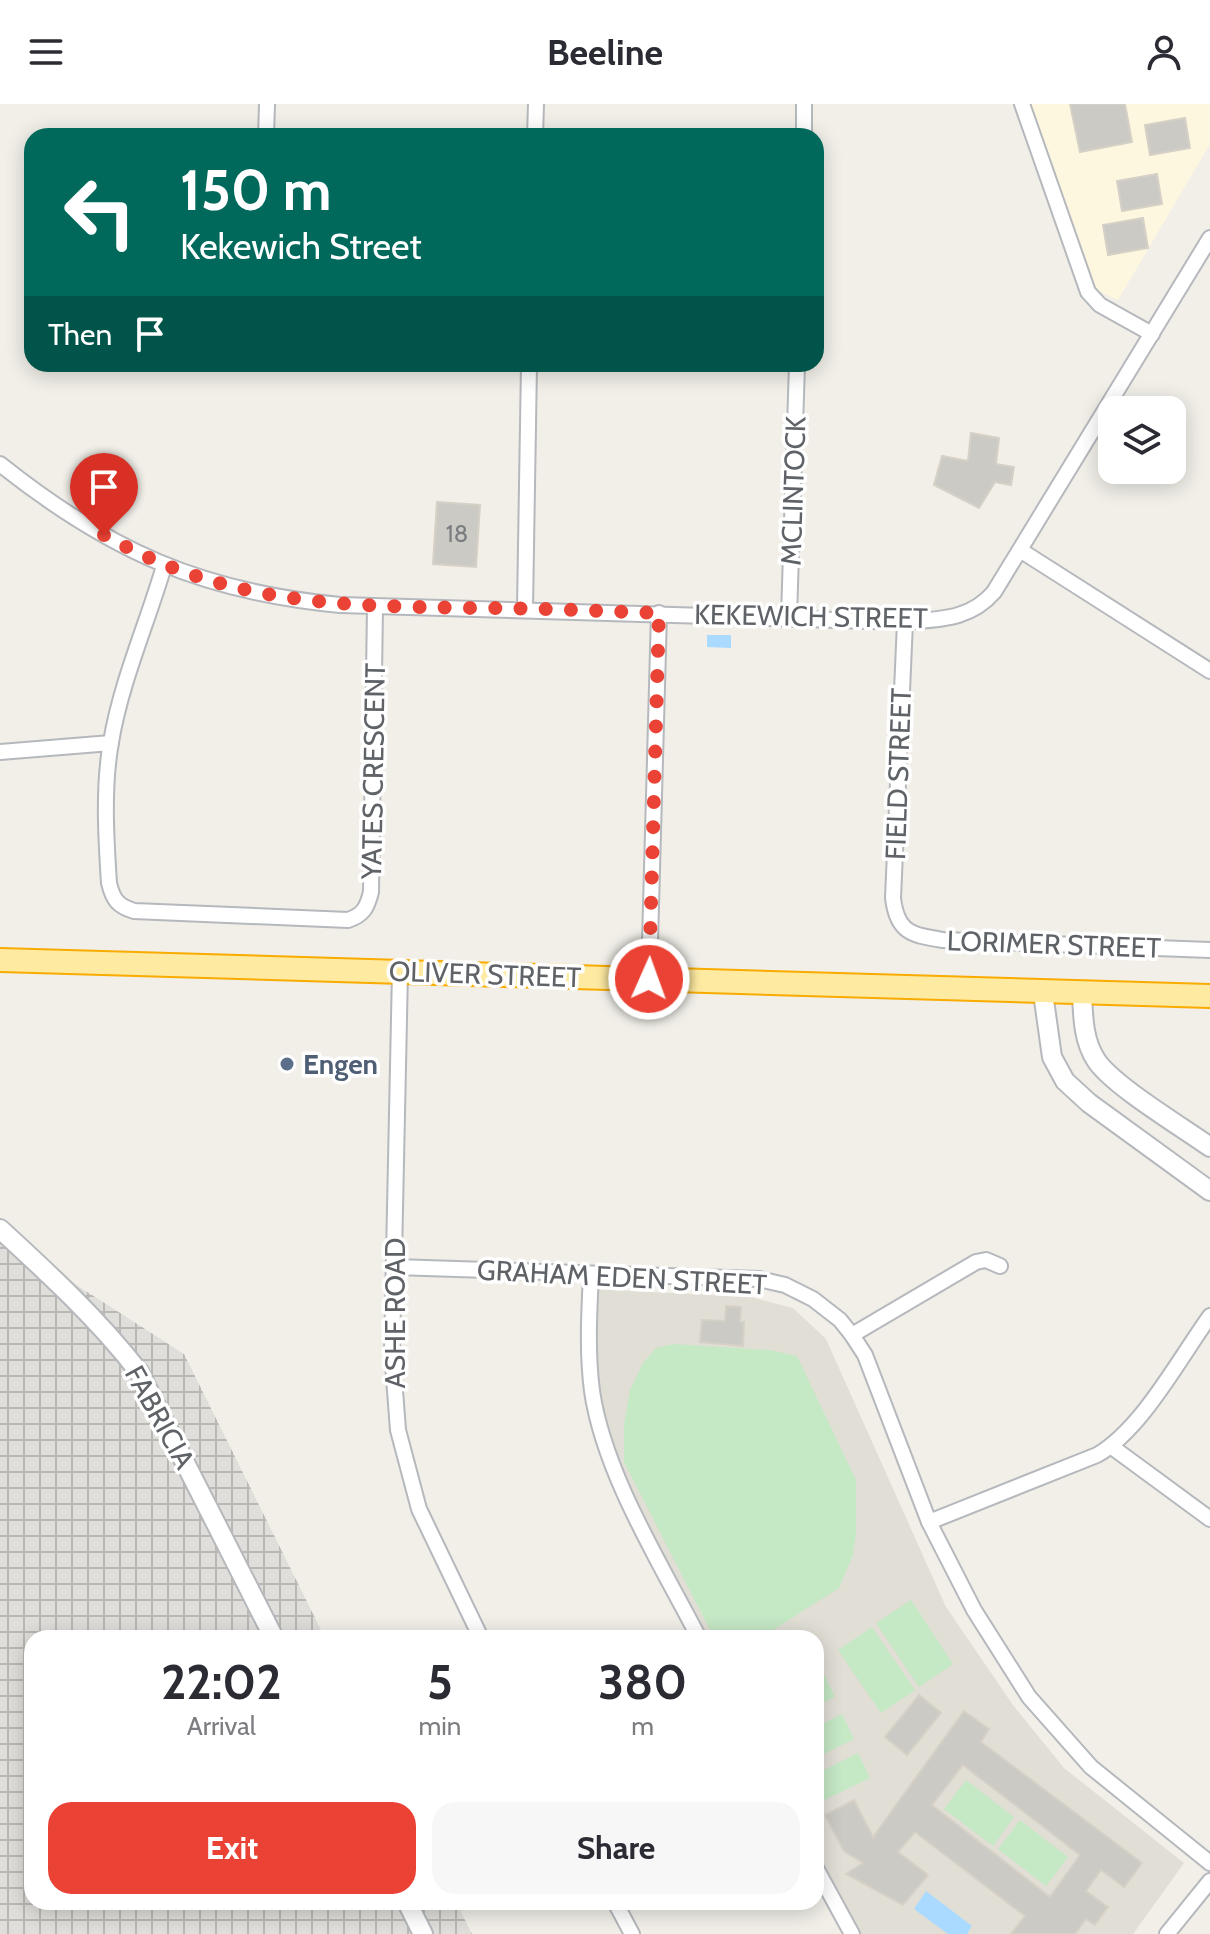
<!DOCTYPE html>
<html lang="en">
<head>
<meta charset="utf-8">
<style>
  :root { --surface:#fff; --page:#f7f7f7; --text:#2b2b33; --muted:#7c7c81; --accent:#ea4335 }
  body { margin:0; font-family:Cabin,sans-serif; background:var(--page); color:var(--text); height:100vh; display:flex; flex-direction:column; font-size:30px; white-space:nowrap }
  * { box-sizing:border-box; margin:0 }
  p { font-size:26px; color:var(--muted) }
  .icon { flex:none; width:44px; height:44px; fill:none; stroke:currentColor; stroke-width:2; stroke-linecap:round; stroke-linejoin:round }
  .map { position:relative; flex:1; overflow:hidden }
  .panel { position:absolute; left:24px; top:1526px; width:800px; height:280px; display:flex; flex-direction:column; background:var(--surface); border-radius:24px; box-shadow:0 4px 20px #0003 }
  .panel>* { flex:none }
  .top-card { position:absolute; left:24px; top:24px; width:800px; height:244px; border-radius:24px; box-shadow:0 4px 20px #0003; background:#00695c; color:#fff; overflow:hidden }
  .tools { position:absolute; left:1098px; top:292px; display:grid; gap:16px }
  .tools a { display:grid; place-items:center; width:88px; height:88px; border-radius:16px; background:var(--surface); box-shadow:0 4px 20px #0003; font-size:40px }
  .pin { position:absolute; display:grid; place-items:center; width:68px; height:68px; color:#fff; margin:-82px -34px; border-radius:50% 50% 50% 0; rotate:-45deg; box-shadow:0 0 8px #0007 }
  .pin .icon { rotate:45deg }
  .me { position:absolute; width:88px; margin:-44px; rotate:2deg; stroke-linejoin:round; filter:drop-shadow(0 0 6px #0008) }
  .turn { display:flex; align-items:center; gap:28px; height:168px; padding:0 24px; font-size:36px }
  .turn .icon { width:104px; height:104px; stroke-width:2.5 }
  .turn b { display:block; font-size:56px; line-height:68px }
  .then { display:flex; align-items:center; height:76px; padding:0 24px; background:#0003; gap:16px; font-size:30px }
  .eta { display:flex; justify-content:space-evenly; align-items:center; height:136px; text-align:center }
  .eta b { font-size:48px; font-weight:700; line-height:56px }
  .button { display:flex; gap:16px; margin-top:auto; padding:16px 24px }
  .button a { flex:1; height:92px; border-radius:24px; background:var(--accent); color:#fff; font-size:32px; font-weight:700; line-height:92px; text-align:center }
  .button a+a { background:var(--page); color:var(--text) }
  header { display:flex; justify-content:space-between; align-items:center; height:104px; padding:0 24px; background:var(--surface); font-size:36px; font-weight:700 }
  .map>svg:first-child { display:block }
  .commercial { fill:#fef7e0 }
  .industrial { fill:url(#industrial-grid) }
  .education { fill:#e1ded6 }
  .pitch { fill:#c5e8c5 }
  .water { fill:#aadaff }
  .building { fill:#cccac5; stroke:#d6d1c6; stroke-width:2; fill-rule:evenodd }
  .lines { fill:none; stroke-linecap:round; stroke-linejoin:round }
  .minor-casing { stroke:#b5b8bc; stroke-width:18 }
  .tertiary-casing { stroke:#b5b8bc; stroke-width:22 }
  .trunk-casing { stroke:#f9ab00; stroke-width:26 }
  .minor { stroke:#fff; stroke-width:14 }
  .tertiary { stroke:#fff; stroke-width:18 }
  .trunk { stroke:#feeaa1; stroke-width:22 }
  .route { stroke:#ea4335; stroke-width:14; stroke-dasharray:0 25.2 }
  .service-dot { fill:#5c6f8a; stroke:#fff; stroke-width:3 }
  .labels { text-anchor:middle; stroke-width:7; stroke-linejoin:round; paint-order:stroke }
  .number-label { font-size:24px; fill:#7a7d7f }
  .street-label { font-size:28px; fill:#5f6368; stroke:#fff }
  .service-label { font-size:28px; font-weight:bold; fill:#4e5e75; stroke:#fff; text-anchor:start }
</style>
</head>
<body>
<header><svg class="icon" aria-label="menu" viewBox="0 0 24 24"><path d="M4 6h16M4 12h16M4 18h16"/></svg>Beeline<svg class="icon" aria-label="person" viewBox="0 0 24 24"><circle cx="12" cy="8" r="4"/><path d="M4 21q1-7 8-7t8 7"/></svg></header>
<div class="map">
<svg width="1210" height="1830" viewBox="0 0 1210 1830">
  <defs>
    <pattern id="industrial-grid" width="8" height="8" patternUnits="userSpaceOnUse" patternTransform="scale(2)"><rect width="8" height="8" fill="#e0deda"/><path d="M0 4h8M4 0v8" fill="none" stroke="#b9b8b5"/></pattern>
  </defs>
  <rect width="100%" height="100%" fill="#f1efe8"/>
  <polygon class="commercial" points="1026,0 1210,0 1210,40 1118,196 1084,180"/>
  <polygon class="industrial" points="0,1132 184,1250 325,1534 32,1534 32,1798 456,1798 472,1830 0,1830"/>
  <polygon class="education" points="591,1185 751,1193 793,1204 826,1235 946,1503 1013,1601 1064,1664 1184,1759 1133,1830 859,1830 839,1810 816,1762 816,1534 705,1534 613,1348 599,1300"/>
  <g class="pitch">
    <polygon points="674,1240 770,1246 797,1252 856,1376 856,1429 853,1451 839,1484 762,1533 737,1534 710,1526 624,1358 624,1320 630,1286 643,1259 656,1244"/>
    <polygon points="911,1496 953,1560 919,1583 876,1519"/>
    <polygon points="872,1523 915,1586 881,1609 838,1546"/>
    <polygon points="823,1568 835,1593 816,1602 816,1571"/>
    <polygon points="842,1610 854,1635 816,1654 816,1623"/>
    <polygon points="858,1649 870,1674 816,1700 816,1670"/>
    <polygon points="966,1676 1014,1713 993,1742 944,1705"/>
    <polygon points="1020,1716 1068,1753 1046,1782 998,1745"/>
  </g>
  <g class="water">
    <polygon points="707,531 731,531 731,544 707,543"/>
    <polygon points="926,1787 972,1822 967,1830 948,1830 914,1805"/>
  </g>
  <g class="building">
    <polygon points="1070,0 1125,0 1132,38 1080,48"/>
    <polygon points="1185,14 1190,44 1150,51 1145,21"/>
    <polygon points="1157,70 1162,100 1122,107 1117,77"/>
    <polygon points="1143,114 1148,144 1108,151 1103,121"/>
    <polygon points="971,329 999,334 996,360 1014,363 1011,381 995,378 979,404 934,381 942,352 968,357"/>
    <polygon points="437,398 480,401 476,463 433,460"/>
    <polygon points="726,1202 741,1203 740,1218 744,1218 743,1242 700,1238 702,1216 725,1217"/>
    <polygon points="919,1591 941,1609 907,1651 885,1633"/>
    <path d="M964 1607 989 1625 981 1638 1142 1759 1124 1783 1101 1766 1086 1787 1108 1803 1095 1821 1086 1815 1075 1830H1011L1025 1812 915 1728 898 1748 928 1771 903 1801 846 1770 863 1759 844 1747 825 1711 854 1696 873 1733ZM963 1661 1080 1751 1050 1793 932 1701Z"/>
  </g>
  <g class="lines">
    <g class="minor-casing">
      <g id="minor">
        <polyline points="1022,0 1088,188 1100,201 1152,230"/>
        <polyline points="266,32 267,0"/>
        <polyline points="535,32 536,0"/>
        <polyline points="804,32 804,0"/>
        <path d="M0 360C109 447 202 488 340 501L905 518C939 515 970 516 994 488L1210 134"/>
        <polyline points="1020,446 1210,567"/>
        <path d="M164 462C147 520 121 578 111 638 103 683 106 734 109 779 113 796 118 802 134 807L348 816C363 811 367 804 371 788L375 502"/>
        <polyline points="525,504 529,260"/>
        <polyline points="789,513 797,260"/>
        <path d="M905 518 893 794C897 829 912 831 943 836L1210 846"/>
        <polyline points="0,648 111,639"/>
        <polyline points="400,867 392,1247 398,1326 419,1405 481,1534"/>
        <polyline points="649,875 659,509"/>
        <polyline points="395,1163 759,1175 785,1181 813,1195 840,1216 852,1231 865,1251 929,1418 974,1506 1029,1593 1091,1663 1210,1759"/>
        <path d="M591 1171C589 1210 587 1248 592 1287 604 1370 661 1460 699 1534"/>
        <polyline points="852,1231 976,1158 986,1156 1000,1162"/>
        <polyline points="1112,1343 1210,1415"/>
        <path d="M929 1418 1097 1351C1142 1325 1179 1255 1210 1212"/>
        <polyline points="816,1764 852,1830"/>
        <polyline points="615,1798 632,1830"/>
        <polyline points="1167,1830 1210,1777"/>
      </g>
    </g>
    <g class="tertiary-casing">
      <g id="tertiary">
        <polyline points="1043,889 1052,953 1065,977 1089,999 1210,1087"/>
        <path d="M1082 889C1083 912 1083 936 1096 956 1112 981 1182 1023 1210 1043"/>
        <path d="M0 1125C49 1170 98 1215 139 1268L274 1534"/>
        <polyline points="407,1798 423,1830"/>
      </g>
    </g>
    <g class="trunk-casing">
      <polyline id="trunk" points="0,856 1210,892"/>
    </g>
    <use href="#minor" class="minor"/>
    <use href="#tertiary" class="tertiary"/>
    <use href="#trunk" class="trunk"/>
  </g>
  <g class="lines">
    <path class="route" d="M104 431C228 501 338 502 476 504 537 504 598 507 659 509L649 875"/>
  </g>
  <circle class="service-dot" cx="287" cy="960" r="8"/>
  <g class="labels">
    <g class="number-label">
      <text x="457" y="438">18</text>
    </g>
    <g class="street-label">
      <text transform="translate(793 387) rotate(-88)" y="10">MCLINTOCK</text>
      <text transform="translate(811 512) rotate(1)" y="10">KEKEWICH STREET</text>
      <text transform="translate(373 667) rotate(-89)" y="10">YATES CRESCENT</text>
      <text transform="translate(898 670) rotate(-88)" y="10">FIELD STREET</text>
      <text transform="translate(1054 840) rotate(2)" y="10">LORIMER STREET</text>
      <text transform="translate(485 870) rotate(2)" y="10">OLIVER STREET</text>
      <text transform="translate(622 1173) rotate(3)" y="10">GRAHAM EDEN STREET</text>
      <text transform="translate(395 1209) rotate(-90)" y="10">ASHE ROAD</text>
      <text transform="translate(160 1313) rotate(61)" y="10">FABRICIA</text>
    </g>
    <g class="service-label">
      <text x="303" y="970">Engen</text>
    </g>
  </g>
</svg>
<div class="tools">
<a><svg class="icon" aria-label="layers" viewBox="0 0 24 24"><path d="M12 4l9 5-9 5-9-5zM3 14l9 5 9-5"/></svg></a>
</div>
<div class="pin" style="left:104px;top:431px;background:#d93025"><svg class="icon" aria-label="arrive" viewBox="0 0 24 24"><path d="M6 21V4h12l-3 4 3 4H6"/></svg></div>
<svg class="me" style="left:649px;top:875px" viewBox="-20 -20 40 40"><circle r="17" fill="#ea4335" stroke="#fff" stroke-width="3"/><path d="M0-11L8 9 0 5-8 9z" fill="#fff"/></svg>
<div class="top-card">
<div class="turn"><svg class="icon" aria-label="left" viewBox="0 0 24 24"><path d="M17 20v-9H6M10 6l-5 5 5 5"/></svg><div><b>150 m</b>Kekewich Street</div></div>
<div class="then">Then<svg class="icon" aria-label="arrive" viewBox="0 0 24 24"><path d="M6 21V4h12l-3 4 3 4H6"/></svg></div>
</div>
<section class="panel">
<div class="eta">
<div><b>22:02</b><p>Arrival</p></div>
<div><b>5</b><p>min</p></div>
<div><b>380</b><p>m</p></div>
</div>
<div class="button"><a>Exit</a><a>Share</a></div>
</section>
</div>
</body>
</html>
